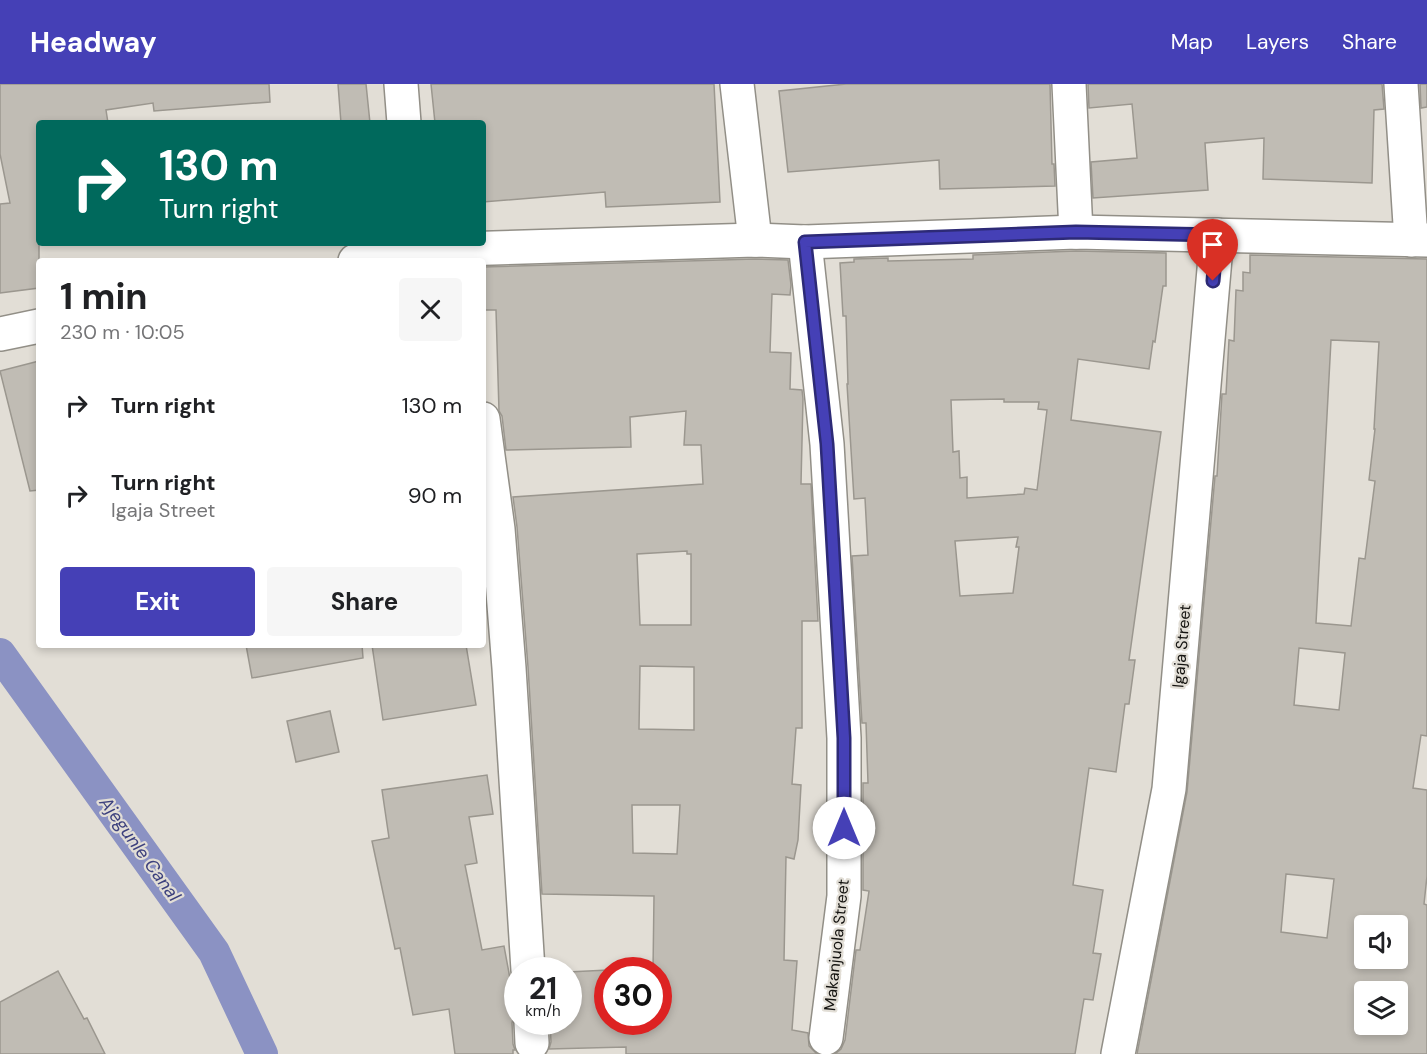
<!DOCTYPE html>
<html lang="en">
<head>
<meta charset="utf-8">
<style>
  :root { --surface:#fff; --page:#f6f6f6; --text:#202124; --muted:#757577; --accent:#4540b6 }
  body { margin:0; font-family:"DM Sans",sans-serif; background:var(--page); color:var(--text); height:100vh; display:flex; flex-direction:column; font-size:22px; white-space:nowrap }
  * { box-sizing:border-box; margin:0 }
  p { font-size:20px; color:var(--muted) }
  .icon { flex:none; width:33px; height:33px; fill:none; stroke:currentColor; stroke-width:2; stroke-linecap:round; stroke-linejoin:round }
  .map { position:relative; flex:1; overflow:hidden }
  .side { position:absolute; left:36px; top:174px; width:450px; height:390px; display:flex; flex-direction:column; background:var(--surface); border-radius:6px; box-shadow:0 3px 9px #0003 }
  .side>* { flex:none }
  .top-card { position:absolute; left:36px; top:36px; width:450px; height:126px; border-radius:6px; box-shadow:0 3px 9px #0003; background:#00695c; color:#fff; overflow:hidden }
  .buttons { position:absolute; left:1354px; top:831px; display:grid; gap:12px }
  .buttons a { display:grid; place-items:center; width:54px; height:54px; border-radius:6px; background:var(--surface); box-shadow:0 3px 9px #0003; font-size:30px }
  .speed { position:absolute; left:504px; top:873px; display:flex; gap:12px; font-size:30px; font-weight:700; text-align:center }
  .speed>* { display:grid; place-content:center; width:78px; height:78px; border-radius:50%; background:var(--surface); box-shadow:0 3px 9px #0003; line-height:1 }
  .speed small { font-size:15px; font-weight:400 }
  .speed .limit { border:9px solid #d22; background:#fff; color:#111 }
  .pin { position:absolute; display:grid; place-items:center; width:51px; height:51px; color:#fff; margin:-62px -26px; border-radius:50% 50% 50% 0; rotate:-45deg; box-shadow:0 0 6px #0007 }
  .pin .icon { rotate:45deg }
  .me { position:absolute; width:66px; margin:-33px; rotate:0deg; stroke-linejoin:round; filter:drop-shadow(0 0 4px #0008) }
  .turn { display:flex; align-items:center; gap:21px; height:126px; padding:0 24px; font-size:27px }
  .turn .icon { width:78px; height:78px; stroke-width:2.5 }
  .turn b { display:block; font-size:42px; line-height:51px }
  .round { display:grid; place-items:center; flex:none; width:63px; height:63px; border-radius:6px; background:var(--page) }
  .overview { display:flex; align-items:center; justify-content:space-between; height:102px; padding:0 24px }
  h1 { font-size:36px; font-weight:700; line-height:45px }
  .cta { display:flex; gap:12px; margin-top:auto; padding:12px 24px }
  .cta a { flex:1; height:69px; border-radius:6px; background:var(--accent); color:#fff; font-size:24px; font-weight:700; line-height:69px; text-align:center }
  .cta a+a { background:var(--page); color:var(--text) }
  ul { padding:0; list-style:none }
  li { display:flex; align-items:center; gap:18px; height:90px; padding:0 24px }
  li div { flex:1 }
  li b { display:block; font-size:22px }
  li em { font-style:normal }
  header { display:flex; align-items:center; gap:36px; box-sizing:border-box; height:84px; padding:0 30px; background:var(--accent); color:#fff }
  header strong { font-size:28px }
  nav { display:flex; gap:33px; margin-inline-start:auto; font-size:21px }
  .map>svg:first-child { display:block }
  .lines { fill:none; stroke-linecap:round; stroke-linejoin:round }
  .canal { stroke:#8b92c3; stroke-width:32 }
  .building { fill:#c0bcb4; stroke:#9b978f; stroke-width:1.5; fill-rule:evenodd }
  .minor-casing { stroke:#928f87; stroke-width:36 }
  .minor { stroke:#fff; stroke-width:33 }
  .route-casing { stroke:#2d2a76; stroke-width:15 }
  .route { stroke:#4540b6; stroke-width:10 }
  .labels { text-anchor:middle; stroke-width:4.5; stroke-linejoin:round; paint-order:stroke }
  .street-label { font-size:16px; fill:#141310; stroke:#e2ded6 }
  .water-label { font-size:18px; font-style:italic; fill:#3c407d; stroke:#e2ded6 }
</style>
</head>
<body>
<header>
<strong>Headway</strong>
<nav><a>Map</a><a>Layers</a><a>Share</a></nav>
</header>
<div class="map">
<svg width="1427" height="970" viewBox="0 0 1427 970">
  <rect width="100%" height="100%" fill="#e2ded6"/>
  <g class="lines">
    <polyline class="canal" points="0,570 214,868 262,970"/>
  </g>
  <g class="building">
    <polygon points="0,0 269,0 270,18 154,27 153,19 106,26 108,39 39,39 39,204 0,209 0,120 10,119 0,70"/>
    <polygon points="338,0 366,0 370,39 341,39"/>
    <polygon points="431,0 714,0 720,118 606,123 605,108 483,118 483,39 435,39"/>
    <polygon points="846,0 1050,0 1052,80 1054,80 1055,102 940,105 939,76 788,88 779,7"/>
    <polygon points="1088,0 1382,0 1384,25 1374,26 1372,99 1263,95 1264,54 1205,59 1208,106 1093,114 1091,78 1137,74 1132,20 1089,24"/>
    <polygon points="1420,0 1427,0 1427,23 1421,24"/>
    <path d="M1076 167 1166 169V202H1163L1155 258 1153 257 1149 285 1078 275 1071 336 1161 348 1129 576H1135L1129 620H1125L1116 688 1089 684 1073 801 1103 806 1093 869 1101 870 1093 916 1084 915 1075 970H835L841 965 845 956 856 866H860L869 807 863 806V699H868L866 639H862L852 472 868 471 865 414 854 415 847 300H848L846 232H843L840 179 854 178V175L888 174V177L973 175V171ZM1004 315V318H1039L1038 325 1047 326 1037 406 1025 404 1024 410 967 414V393L960 394 959 367 953 368 951 316ZM1018 453 1016 463H1019L1013 509 960 512 955 457Z"/>
    <path d="M1250 171 1427 175V652L1421 651 1413 704 1427 706V792L1424 820 1427 821V970H1137L1187 708 1215 392H1217L1222 310H1226L1229 256 1234 257 1236 206 1243 207V188L1250 189ZM1331 256 1379 258 1374 345H1375L1369 396 1375 397 1365 475 1359 474 1351 542 1316 539ZM1299 564 1345 569 1339 626 1294 621ZM1286 790 1334 795 1327 854 1281 848ZM1365 842H1398V874H1365ZM1365 908H1398V940H1365Z"/>
    <path d="M755 175 788 176 791 201 790 211 772 210 770 268 791 269 790 305 802 306 803 315 801 400H811L818 537H802V644H796L792 700 801 701 798 756 794 775 786 773 784 876 797 877 792 946 808 949 809 962 817 970H626V963L549 965 551 958 550 938H568V888L608 886V938H658V886H653L654 812 542 810 528 583 517 443 513 413 703 400 701 361H684L686 327 630 333 631 363 506 366 502 332 499 327 496 226H484L483 183ZM687 467V470H691V541H640L637 470ZM640 582 694 583V646L639 645ZM632 721H680L677 770 633 769Z"/>
    <polygon points="39,277 39,406 30,407 0,287"/>
    <polygon points="246,561 362,561 363,574 252,594"/>
    <polygon points="372,561 466,561 476,621 383,636"/>
    <polygon points="330,627 339,668 296,678 287,637"/>
    <polygon points="487,691 493,730 469,733 477,779 465,781 482,866 504,862 516,927 514,930 512,939 513,960 515,966 513,966 513,970 455,970 449,925 413,931 400,864 395,865 372,757 389,754 382,706"/>
    <polygon points="58,887 84,935 87,934 105,970 0,970 0,918"/>
  </g>
  <g class="lines">
    <g class="minor-casing">
      <g id="minor">
        <polyline points="401,0 404,39"/>
        <polyline points="737,0 755,156"/>
        <polyline points="1069,0 1076,148"/>
        <polyline points="1401,0 1411,156"/>
        <polyline points="805,158 827,360 844,654 844,812 826,954"/>
        <polyline points="355,177 413,165 459,165 755,156 805,158 1076,148 1427,156"/>
        <polyline points="0,250 39,242"/>
        <polyline points="483,335 498,445 509,584 528,886"/>
        <polyline points="531,938 532,959"/>
        <polyline points="1118,970 1169,705 1217,151"/>
      </g>
    </g>
    <use href="#minor" class="minor"/>
  </g>
  <g class="lines">
    <g class="route-casing">
      <polyline id="route" points="844,744 844,654 827,360 805,158 1076,148 1217,151 1213,197"/>
    </g>
    <use href="#route" class="route"/>
  </g>
  <g class="labels">
    <g class="street-label">
      <text transform="translate(1181 562) rotate(-85)" y="6">Igaja Street</text>
      <text transform="translate(836 861) rotate(-84)" y="6">Makanjuola Street</text>
    </g>
    <g class="water-label">
      <text transform="translate(140 765) rotate(54)" y="6">Ajegunle Canal</text>
    </g>
  </g>
</svg>
<div class="buttons">
<a><svg class="icon" aria-label="sound" viewBox="0 0 24 24"><path d="M4 9h4l5-4v14l-5-4H4zM17 9q2 3 0 6"/></svg></a>
<a><svg class="icon" aria-label="layers" viewBox="0 0 24 24"><path d="M12 4l9 5-9 5-9-5zM3 14l9 5 9-5"/></svg></a>
</div>
<div class="speed"><div>21<small>km/h</small></div><div class="limit">30</div></div>
<div class="pin" style="left:1213px;top:197px;background:#d93025"><svg class="icon" aria-label="arrive" viewBox="0 0 24 24"><path d="M6 21V4h12l-3 4 3 4H6"/></svg></div>
<svg class="me" style="left:844px;top:744px" viewBox="-20 -20 40 40"><circle r="19" fill="#fff"/><path d="M0-13L10 11 0 6-10 11z" fill="#4540b6"/></svg>
<div class="top-card">
<div class="turn"><svg class="icon" aria-label="right" viewBox="0 0 24 24"><path d="M7 20v-9h11M14 6l5 5-5 5"/></svg><div><b>130 m</b>Turn right</div></div>
</div>
<section class="side">
<div class="overview"><div><h1>1 min</h1><p>230 m · 10:05</p></div><a class="round"><svg class="icon" aria-label="close" viewBox="0 0 24 24"><path d="M6 6l12 12M18 6L6 18"/></svg></a></div>
<ul>
<li><svg class="icon" aria-label="right" viewBox="0 0 24 24"><path d="M7 20v-9h11M14 6l5 5-5 5"/></svg><div><b>Turn right</b></div><em>130 m</em></li>
<li><svg class="icon" aria-label="right" viewBox="0 0 24 24"><path d="M7 20v-9h11M14 6l5 5-5 5"/></svg><div><b>Turn right</b><p>Igaja Street</p></div><em>90 m</em></li>
</ul>
<div class="cta"><a>Exit</a><a>Share</a></div>
</section>
</div>
</body>
</html>
